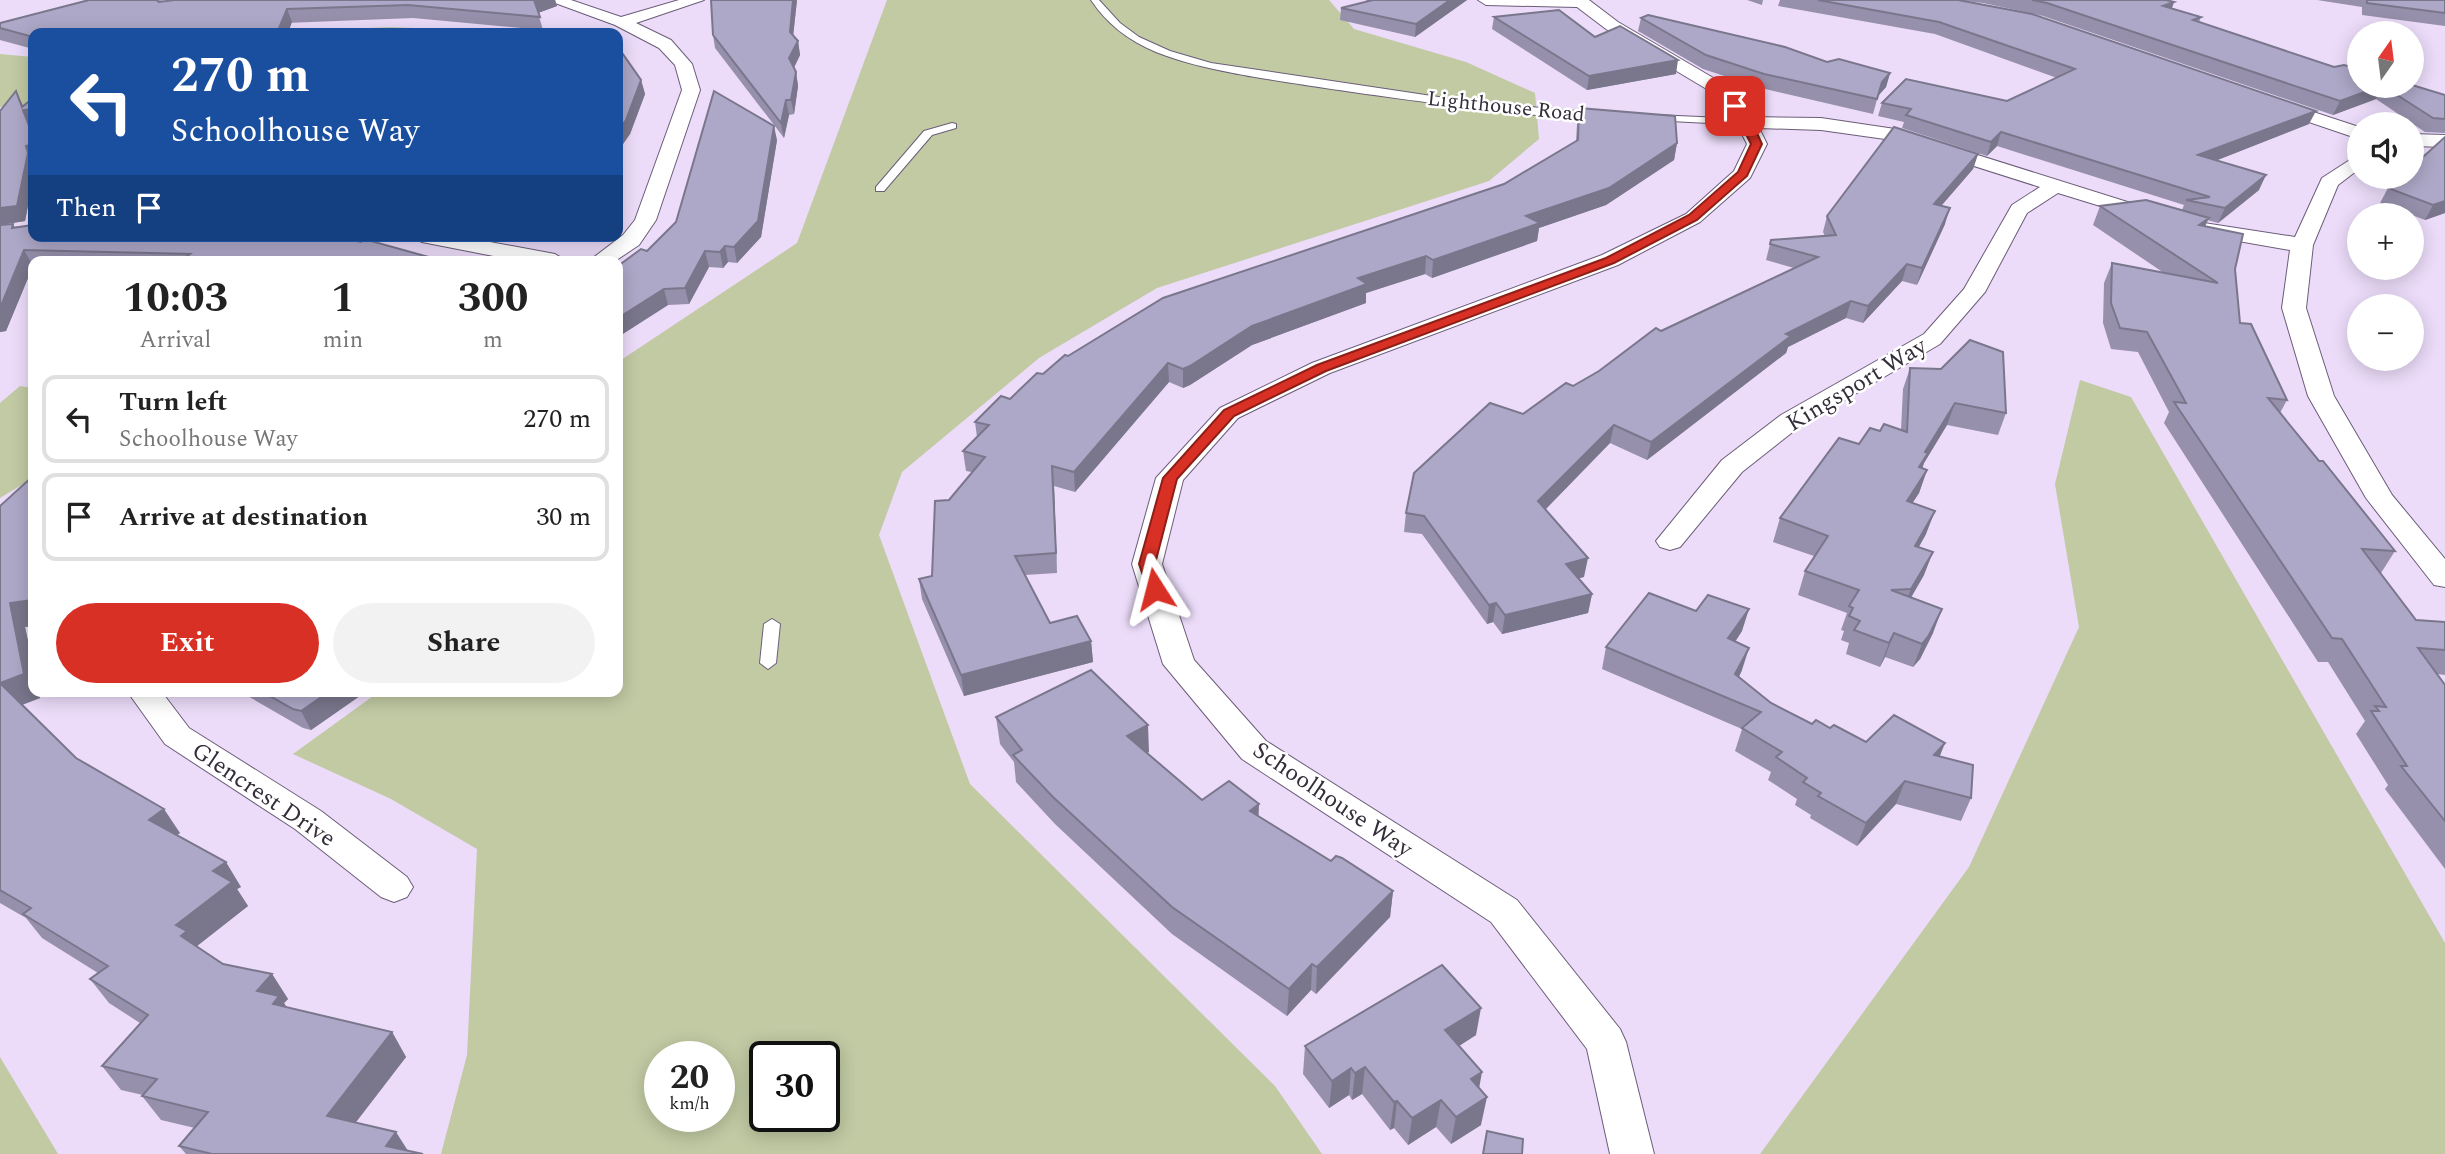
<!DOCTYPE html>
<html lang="en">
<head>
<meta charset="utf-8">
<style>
  :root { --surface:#fff; --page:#f2f2f2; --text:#222; --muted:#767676; --line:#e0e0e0; --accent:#d93025 }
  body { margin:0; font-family:Spectral,serif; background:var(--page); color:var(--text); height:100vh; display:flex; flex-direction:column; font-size:26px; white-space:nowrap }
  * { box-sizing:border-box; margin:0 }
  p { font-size:23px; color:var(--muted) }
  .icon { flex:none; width:38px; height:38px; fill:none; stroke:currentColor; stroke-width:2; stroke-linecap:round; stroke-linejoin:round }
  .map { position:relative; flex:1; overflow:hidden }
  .details { position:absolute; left:28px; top:256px; width:595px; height:441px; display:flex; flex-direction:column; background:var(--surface); border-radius:14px; box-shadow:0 4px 18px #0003 }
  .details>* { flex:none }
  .top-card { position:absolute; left:28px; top:28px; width:595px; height:214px; border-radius:14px; box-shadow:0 4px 18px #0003; background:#1a4fa0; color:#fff; overflow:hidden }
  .needle { width:46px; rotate:14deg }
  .fabs { position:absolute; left:2347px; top:21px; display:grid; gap:14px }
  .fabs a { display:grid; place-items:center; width:77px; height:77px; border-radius:50%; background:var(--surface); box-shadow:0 4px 18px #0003; font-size:35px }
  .speed { position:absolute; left:644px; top:1041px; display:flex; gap:14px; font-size:35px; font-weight:700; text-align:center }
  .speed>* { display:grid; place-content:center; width:91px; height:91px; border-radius:50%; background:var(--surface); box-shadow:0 4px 18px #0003; line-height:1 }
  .speed small { font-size:18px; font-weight:400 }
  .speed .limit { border:4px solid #111; border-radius:10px; background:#fff; color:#111 }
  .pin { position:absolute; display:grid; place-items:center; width:60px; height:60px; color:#fff; margin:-30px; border-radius:14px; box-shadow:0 4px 10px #0006 }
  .me { position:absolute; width:77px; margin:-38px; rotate:351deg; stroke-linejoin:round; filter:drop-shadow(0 0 5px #0008) }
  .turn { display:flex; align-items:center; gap:24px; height:147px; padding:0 28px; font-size:32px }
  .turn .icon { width:91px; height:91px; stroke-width:2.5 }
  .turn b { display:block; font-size:49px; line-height:60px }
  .then { display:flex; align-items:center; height:66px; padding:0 28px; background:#0003; gap:14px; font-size:26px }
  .eta { display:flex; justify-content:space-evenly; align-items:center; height:119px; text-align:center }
  .eta b { font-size:42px; font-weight:700; line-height:49px }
  .cta { display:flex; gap:14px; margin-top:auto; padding:14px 28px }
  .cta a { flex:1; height:80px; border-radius:42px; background:var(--accent); color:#fff; font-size:28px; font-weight:700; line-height:80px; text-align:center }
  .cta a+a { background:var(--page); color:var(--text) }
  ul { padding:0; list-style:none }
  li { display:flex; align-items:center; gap:21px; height:88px; margin:0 14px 10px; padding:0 14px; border:4px solid var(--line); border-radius:14px }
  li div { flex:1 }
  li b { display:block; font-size:26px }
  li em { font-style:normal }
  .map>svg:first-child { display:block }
  .green { fill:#c1caa3; fill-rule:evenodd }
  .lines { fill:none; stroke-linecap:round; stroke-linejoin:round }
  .lane-casing { stroke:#6b5d78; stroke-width:2 }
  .street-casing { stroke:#6b5d78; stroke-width:2 }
  .lane { fill:#fff; fill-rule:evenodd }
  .street { fill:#fff; fill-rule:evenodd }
  .wall { fill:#9690ac }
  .shaded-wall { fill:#7a768c }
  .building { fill:#aea8c8; stroke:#7a768c; stroke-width:2 }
  .route { fill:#d93025; stroke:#8d1f18; stroke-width:2 }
  .labels { text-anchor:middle; stroke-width:5; stroke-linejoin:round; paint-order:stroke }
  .far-street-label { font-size:21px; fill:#352e3a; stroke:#fff }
  .street-label { font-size:24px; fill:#352e3a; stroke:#fff }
</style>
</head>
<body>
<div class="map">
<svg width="2445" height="1154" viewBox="0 0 2445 1154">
  <rect width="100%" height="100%" fill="#ecdcfa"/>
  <g class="green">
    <path d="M887 0H1329L1354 29 1466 62 1535 93 1539 139 1489 181 1157 288 1039 358 902 472 879 535 970 784 1275 1086 1322 1154H441L467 1055 477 849 391 799 293 754 380 691H618V362L797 243ZM660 1057H719V1116H660ZM765 1057H824V1116H765Z"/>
    <polygon points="390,27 437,29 450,33 263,33"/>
    <polygon points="0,54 33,57 33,107 0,107"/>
    <polygon points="2080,380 2131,397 2445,943 2445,1154 1760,1154 1969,867 2079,627 2055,484"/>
    <polygon points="20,386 33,388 33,478 0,498 0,403"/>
    <polygon points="0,1057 58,1154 0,1154"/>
  </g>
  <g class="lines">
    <g class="lane-casing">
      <g id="lane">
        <path d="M1091 0H1099L1120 23 1139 37 1170 51 1211 63 1472 102 1600 113 1605 116C1587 128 1275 82 1233 73 1207 68 1181 62 1156 52 1129 41 1107 24 1091 0Z"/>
        <polygon points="1654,115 1747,119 1752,122 1747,125 1651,120 1649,118"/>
        <polygon points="952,123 956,124 956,128 932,135 884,191 876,191 876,187 924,131"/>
        <polygon points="772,619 780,624 776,663 768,669 760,663 764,624"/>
      </g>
    </g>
    <g class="street-casing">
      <g id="street">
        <polygon points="547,0 571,0 621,17 679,0 704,0 636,23 671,40 692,64 700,90 656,220 639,245 615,261 589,261 623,235 635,220 682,90 675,65 659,48 615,25"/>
        <polygon points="1478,0 1589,0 1618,22 1727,86 1752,117 1821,118 1895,129 2156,211 2160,215 2149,221 2058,193 2027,213 1985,292 1940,344 1799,427 1742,472 1680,547 1670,550 1660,547 1656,541 1722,460 1781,415 1924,334 1964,289 2012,205 2040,187 1892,140 1821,130 1759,128 1767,144 1750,178 1700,222 1618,265 1330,373 1238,418 1183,480 1162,564 1194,660 1266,741 1517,900 1620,1029 1626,1042 1654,1154 1610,1154 1587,1049 1491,922 1242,759 1163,664 1132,564 1156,478 1220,408 1312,363 1602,255 1686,214 1734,171 1747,144 1729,109 1715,94 1606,29 1577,7 1486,5"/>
        <polygon points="2274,99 2359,127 2359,139 2268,108 2265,104 2268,100"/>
        <polygon points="2412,134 2445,135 2445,147 2412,146"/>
        <polygon points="2359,154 2359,169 2338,185 2313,245 2306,308 2334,396 2392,495 2445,559 2445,587 2434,585 2366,498 2308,396 2282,308 2290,250 2204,235 2193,229 2204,223 2295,237 2322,178"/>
        <polygon points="411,236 458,236 555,254 566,261 519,261 422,242"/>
        <polygon points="127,691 161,691 189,728 321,811 407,877 413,887 407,897 394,902 381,897 295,829 165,744"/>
      </g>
    </g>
    <use href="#lane" class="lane"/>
    <use href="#street" class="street"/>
  </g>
  <g class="wall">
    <polygon points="89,0 166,0 158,1 159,2 174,0 555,0 557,6 538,13 543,30 413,18 33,33 33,49 0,40 0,23"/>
    <polygon points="711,0 797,0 793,36 798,41 800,55 794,67 796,72 798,86 794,114 789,115 784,138 715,48 713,35"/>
    <polygon points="1366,0 1467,0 1415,37 1340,20 1341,8 1367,2"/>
    <polygon points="1747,0 1763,0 1762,5"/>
    <polygon points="1780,0 2169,0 2167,0 2174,2 2172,8 2201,17 2199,22 2334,67 2412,86 2445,95 2445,133 2425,132 2376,99 2333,115 2043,16 1983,3 1965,1 2309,124 2215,161 2259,190 2218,223 2207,220 2205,226 2235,269 2240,323 2287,400 2280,413 2395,551 2381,573 2416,620 2445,622 2445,675 2437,674 2445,685 2445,869 2385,789 2388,785 2356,734 2365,721 2328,662 2318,662 2164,423 2169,412 2138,352 2111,349 2103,323 2104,283 2112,263 2164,273 2093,225 2100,206 2182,210 2184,205 1997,146 1987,156 1902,128 1904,122 1878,116 1882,103 2007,101 2057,78 1935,34 1778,6"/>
    <polygon points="2317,0 2445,0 2445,26 2362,15 2362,7"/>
    <polygon points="1494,17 1676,74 1587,90 1492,29"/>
    <polygon points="1641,18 1827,62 1890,73 1886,87 1878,96 1873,114 1761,88 1703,69 1638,31"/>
    <polygon points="618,47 641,80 645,94 630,134 623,144 618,144"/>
    <polygon points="16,91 23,106 33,98 33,124 31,124 33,131 33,180 25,221 5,224 13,224 15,227 33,225 33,236 333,236 361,242 364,239 443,261 33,261 33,266 6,331 0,332 0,111"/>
    <polygon points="1579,108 1677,143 1674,160 1606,205 1539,228 1537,241 1432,278 1425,274 1366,293 1366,303 1252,345 1190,385 1183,388 1169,382 1075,492 1054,486 1057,573 1025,575 1050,623 1091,641 1093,662 964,696 922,599 919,579 932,576 949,500 972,472 966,471 963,451 977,437 975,422 1010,399 1068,356 1504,184 1576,141 1577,124"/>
    <polygon points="2445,137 2445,213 2425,220 2380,203 2388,188"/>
    <polygon points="777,140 761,237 737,263 728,262 723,268 709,267 689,304 668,305 618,337 618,266 647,251"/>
    <polygon points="1978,154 1973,169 1941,206 1945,224 1917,285 1902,281 1863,323 1846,318 1788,347 1786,353 1647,460 1610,443 1545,510 1584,577 1579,578 1592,594 1588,613 1502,634 1493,622 1487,624 1422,534 1404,532 1406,513 1523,414 1599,371 1661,331 1794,268 1766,260 1771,240 1825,236 1823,232 1827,216"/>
    <polygon points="1910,368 2006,413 1998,435 1947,425 1924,463 1922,468 1927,470 1919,493 1912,503 1926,534 1919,547 1924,575 1911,598 1933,633 1920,659 1913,667 1885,657 1880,667 1846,654 1849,643 1841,640 1844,631 1841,630 1847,613 1798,595 1805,571 1814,556 1773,542 1780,518 1859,444 1880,431 1901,430 1903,389"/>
    <polygon points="33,476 33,626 25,627 33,664 33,691 39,691 40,698 22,705 76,758 180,833 177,835 241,887 237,889 248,906 197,946 198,948 223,964 272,974 288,999 284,1003 286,1007 392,1032 406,1057 356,1122 408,1151 422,1154 186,1154 179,1146 195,1128 161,1120 142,1096 143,1095 121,1090 102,1066 140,1023 109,1003 90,979 98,973 42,938 26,918 0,903 0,506"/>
    <polygon points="1742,631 1735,642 1742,670 1739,677 1771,703 1812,724 1830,728 1866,742 1940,756 1971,798 1961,821 1896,804 1857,846 1810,818 1811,815 1795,805 1797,799 1768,780 1771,772 1735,751 1742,729 1602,669 1606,647"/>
    <polygon points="239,691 367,691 311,730 303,728"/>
    <polygon points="996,717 1149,752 1147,753 1202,800 1259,816 1331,861 1393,891 1390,917 1316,994 1311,990 1287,1016 1172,934 1055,824 1016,782 1014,762 1000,744"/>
    <polygon points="1476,1035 1459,1046 1479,1088 1481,1125 1451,1144 1436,1127 1408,1145 1394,1128 1390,1130 1362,1094 1352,1100 1349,1095 1329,1108 1303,1074 1305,1046"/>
  </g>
  <g class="shaded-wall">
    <polygon points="534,0 555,0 557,6 538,13"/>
    <polygon points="793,0 797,0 792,46 790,32"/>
    <polygon points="1450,0 1467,0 1415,37 1416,24"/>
    <polygon points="2174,2 2169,15 2163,6"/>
    <polygon points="287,9 292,22 288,33 277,33"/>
    <polygon points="798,41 800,55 792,72 789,58"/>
    <polygon points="1678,60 1676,74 1587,90 1589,76"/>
    <polygon points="796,72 798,86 794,114 791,100"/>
    <polygon points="1890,73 1886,87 1878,96 1882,82"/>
    <polygon points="641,80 645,94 630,134 623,144 619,129"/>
    <polygon points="2382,86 2376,99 2333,115 2340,101"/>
    <polygon points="16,91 25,110 33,109 33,124 31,124 33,131 33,136"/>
    <polygon points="786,100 789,115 784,138 781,123"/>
    <polygon points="2316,111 2309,124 2192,170 2198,155"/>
    <polygon points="774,126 777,140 761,237 737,263 734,247"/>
    <polygon points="2001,132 1997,146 1987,156 1991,142"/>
    <polygon points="1677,143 1674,160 1606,205 1539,228 1537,241 1432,278 1433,260"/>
    <polygon points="33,144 33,180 25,221 0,225 0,208 26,146"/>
    <polygon points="1978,154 1973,169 1929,220 1934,204"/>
    <polygon points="2266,175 2259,190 2218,223 2225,208"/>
    <polygon points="2445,201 2445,213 2425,220 2433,205"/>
    <polygon points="1950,208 1945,224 1917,285 1922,268"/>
    <polygon points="2209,218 2200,237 2199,225"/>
    <polygon points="725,246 728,262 723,268 720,252"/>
    <polygon points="24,250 33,266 6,331 0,332 0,308"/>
    <polygon points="705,251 709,267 689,304 685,288"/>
    <polygon points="1426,256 1425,274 1366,293 1366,303 1252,345 1190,385 1183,388 1183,369 1252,326 1358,278"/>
    <polygon points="1907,264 1902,281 1863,323 1868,306"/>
    <polygon points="664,289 668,305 618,337 618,318"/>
    <polygon points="1851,301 1846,318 1788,347 1786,353 1647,460 1651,442 1786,334"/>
    <polygon points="1168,363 1169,382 1075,492 1074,472"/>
    <polygon points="1955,403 1947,425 1924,463 1920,475 1919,467 1925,452"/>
    <polygon points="1614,425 1610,443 1535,520 1538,501"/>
    <polygon points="1052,466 1054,486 1057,573 1056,553"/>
    <polygon points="1927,470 1919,493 1899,524 1907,501"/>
    <polygon points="1935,511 1926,534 1906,569 1915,546"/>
    <polygon points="1933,552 1924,575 1902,612 1911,589"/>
    <polygon points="1588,558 1584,577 1563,582 1566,564"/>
    <polygon points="1592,594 1588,613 1502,634 1505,615"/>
    <polygon points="33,597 33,626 25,627 33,664 33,691 39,691 40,698 16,707 0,684 10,603"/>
    <polygon points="1496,603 1493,622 1487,624 1489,605"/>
    <polygon points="1749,609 1742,631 1722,661 1728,638"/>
    <polygon points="1942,609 1933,633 1920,659 1913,667 1922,644"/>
    <polygon points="1894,633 1885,657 1880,667 1889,643"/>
    <polygon points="1091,641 1093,662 964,696 961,675"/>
    <polygon points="1749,648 1742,670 1729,697 1735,674"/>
    <polygon points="330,691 367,691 311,730 301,711"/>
    <polygon points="1148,725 1149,752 1129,762 1127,736"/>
    <polygon points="1945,743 1936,766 1934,755"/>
    <polygon points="1905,781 1896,804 1857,846 1866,823"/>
    <polygon points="1259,804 1258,831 1250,811"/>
    <polygon points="164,809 180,833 165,844 149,820"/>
    <polygon points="226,862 241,887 237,889 248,906 197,946 203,956 181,936 176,925 213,871"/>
    <polygon points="1393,891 1390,917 1316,994 1317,967"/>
    <polygon points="1312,964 1311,990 1287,1016 1289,989"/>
    <polygon points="272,974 288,999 284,1003 295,1020 257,991"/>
    <polygon points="1481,1008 1476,1035 1440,1058 1445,1030"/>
    <polygon points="392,1032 406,1057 343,1139 327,1116"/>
    <polygon points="1365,1067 1362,1094 1352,1100 1355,1073"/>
    <polygon points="1351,1068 1349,1095 1329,1108 1332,1081"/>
    <polygon points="1482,1072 1477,1100 1471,1079"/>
    <polygon points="1487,1097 1481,1125 1451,1144 1456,1117"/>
    <polygon points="1441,1100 1436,1127 1408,1145 1412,1118"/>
    <polygon points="1397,1101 1394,1128 1390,1130 1394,1102"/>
    <polygon points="396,1132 410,1154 386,1146"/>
  </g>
  <g class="building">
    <polygon points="89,0 156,0 159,2 174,0 535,0 534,0 540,17 408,5 287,9 277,33 33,33 33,37 0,28 0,23"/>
    <polygon points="711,0 793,0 790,32 798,41 789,58 796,72 791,100 786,100 781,123 713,35"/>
    <polygon points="1373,0 1450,0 1416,24 1341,8"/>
    <polygon points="1818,0 1958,0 2032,14 2316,111 2198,155 2266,175 2225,208 2186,200 2210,197 2001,132 1991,142 1906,115 1911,109 1882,103 1906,79 2007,101 2075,69 1939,22"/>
    <polygon points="2032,0 2166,0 2174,2 2163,6 2201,17 2193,20 2334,67 2344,65 2359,69 2359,86 2381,86 2340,101 2047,3"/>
    <polygon points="2367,0 2445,0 2445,13 2367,3"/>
    <polygon points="1559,10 1595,37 1620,26 1678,60 1589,76 1494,17"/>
    <polygon points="1648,15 1785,47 1827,62 1839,59 1890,73 1882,82 1877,99 1764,74 1706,55 1641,18"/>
    <polygon points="618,47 641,80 626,120 619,129 618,129"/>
    <polygon points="2412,85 2445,95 2445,119 2433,118 2383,86"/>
    <polygon points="16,91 22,107 33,98 33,109 23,110 33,136 33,144 26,146 28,153 17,206 0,208 0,111"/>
    <polygon points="714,91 774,126 758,221 734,247 725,246 720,252 705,251 685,288 664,289 618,318 618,266 641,249 647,251 676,222"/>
    <polygon points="1579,108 1675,116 1677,143 1609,188 1526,216 1540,223 1433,260 1426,256 1358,278 1367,284 1252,326 1190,366 1183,369 1168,363 1074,472 1052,466 1056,553 1015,556 1050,623 1077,616 1091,641 961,675 919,579 932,576 935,501 949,500 985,457 963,451 989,425 975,422 1001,396 1010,399 1037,373 1043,374 1065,355 1068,356 1163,298 1504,184 1578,140"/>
    <polygon points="1894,127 1978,154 1934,204 1950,208 1922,268 1907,264 1868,306 1851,301 1786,334 1791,336 1651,442 1614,425 1538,501 1588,558 1566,564 1592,594 1505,615 1496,603 1489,605 1424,516 1406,513 1414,473 1490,403 1523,414 1566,383 1573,386 1599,371 1656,328 1661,331 1818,257 1770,244 1771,240 1836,235 1827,216"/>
    <polygon points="2445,137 2445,201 2433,205 2388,188 2400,177 2412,177 2412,167"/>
    <polygon points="2146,200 2209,218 2199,225 2243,234 2235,269 2240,323 2251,324 2287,400 2268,398 2319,461 2323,461 2395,551 2362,549 2416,620 2445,622 2445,650 2418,648 2445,685 2445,821 2401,766 2407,766 2371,711 2379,711 2375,706 2386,707 2342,639 2332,638 2174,402 2186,403 2147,332 2120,328 2111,303 2112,263 2218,283 2100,206"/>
    <polygon points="13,224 12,228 33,225 33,236 333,236 361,242 364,239 443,261 180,261 190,254 24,250 0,308 0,225"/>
    <polygon points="1970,340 2003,352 2006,413 1955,403 1925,452 1928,453 1919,467 1927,470 1907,501 1935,511 1915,546 1933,552 1911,589 1891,590 1942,609 1929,635 1922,644 1894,633 1889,643 1854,630 1860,621 1849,616 1853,608 1849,606 1859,590 1805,571 1828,536 1780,518 1839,438 1859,444 1870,428 1880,431 1884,424 1907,432 1910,368 1941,369"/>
    <polygon points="33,476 33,597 32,600 10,603 24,674 0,683 0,506"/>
    <polygon points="1649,593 1696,611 1708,595 1749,609 1728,638 1749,648 1735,674 1771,703 1812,724 1816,720 1830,728 1834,725 1866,742 1894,715 1945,743 1934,755 1973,765 1971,798 1905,781 1866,823 1818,796 1821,793 1803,782 1807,778 1776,757 1782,752 1742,728 1761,712 1606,647"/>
    <polygon points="1091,670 1148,725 1127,736 1202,800 1229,781 1259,804 1250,811 1331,861 1336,856 1342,858 1393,891 1317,967 1312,964 1289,989 1172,907 1053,797 1013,755 1022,750 996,717"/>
    <polygon points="0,683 76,758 164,809 149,820 226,862 213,871 232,882 176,925 187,931 181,936 223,964 272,974 257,991 279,996 273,1004 392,1032 327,1116 396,1132 386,1146 423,1154 212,1154 179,1146 208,1112 142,1096 157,1079 102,1066 148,1015 90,979 108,966 23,914 31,908 0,890"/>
    <polygon points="261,691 330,691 301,711 293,709"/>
    <polygon points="1442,965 1481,1008 1445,1030 1482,1072 1471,1079 1487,1097 1456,1117 1441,1100 1412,1118 1397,1101 1394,1102 1365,1067 1355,1073 1351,1068 1332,1081 1305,1046"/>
    <polygon points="1487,1131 1523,1139 1522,1154 1483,1154"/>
  </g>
  <polygon class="route" points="1731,104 1738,104 1752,122 1762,144 1747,176 1697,220 1614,263 1326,371 1234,416 1177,479 1155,564 1163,589 1155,594 1149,593 1139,564 1163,478 1224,410 1317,365 1606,258 1689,215 1738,172 1751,144"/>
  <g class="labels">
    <g class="far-street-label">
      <text transform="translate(1506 106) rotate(6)" y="7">Lighthouse Road</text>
    </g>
    <g class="street-label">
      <text transform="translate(1856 384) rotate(-31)" y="8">Kingsport Way</text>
      <text transform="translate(264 794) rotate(34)" y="8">Glencrest Drive</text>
      <text transform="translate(1333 799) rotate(34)" y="8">Schoolhouse Way</text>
    </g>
  </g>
</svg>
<div class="fabs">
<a><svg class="needle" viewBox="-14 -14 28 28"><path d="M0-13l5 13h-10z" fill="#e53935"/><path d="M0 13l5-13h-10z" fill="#767676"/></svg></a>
<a><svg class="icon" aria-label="sound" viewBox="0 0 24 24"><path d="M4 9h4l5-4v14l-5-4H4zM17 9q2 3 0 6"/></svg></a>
<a>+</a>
<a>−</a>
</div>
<div class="speed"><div>20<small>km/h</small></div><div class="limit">30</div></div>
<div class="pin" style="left:1735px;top:106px;background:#d93025"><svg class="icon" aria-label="arrive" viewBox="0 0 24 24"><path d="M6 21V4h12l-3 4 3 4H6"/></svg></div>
<svg class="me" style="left:1155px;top:589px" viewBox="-20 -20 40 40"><path d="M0-17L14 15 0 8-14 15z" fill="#d93025" stroke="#fff" stroke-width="4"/></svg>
<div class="top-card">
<div class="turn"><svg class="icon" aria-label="left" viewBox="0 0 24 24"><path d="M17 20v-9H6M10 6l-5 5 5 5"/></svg><div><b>270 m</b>Schoolhouse Way</div></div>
<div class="then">Then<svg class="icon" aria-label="arrive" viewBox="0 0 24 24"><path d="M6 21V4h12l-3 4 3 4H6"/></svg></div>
</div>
<section class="details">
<div class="eta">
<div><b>10:03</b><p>Arrival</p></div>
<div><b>1</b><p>min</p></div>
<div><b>300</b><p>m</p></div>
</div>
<ul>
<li><svg class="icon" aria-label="left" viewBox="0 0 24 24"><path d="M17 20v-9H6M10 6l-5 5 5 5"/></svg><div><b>Turn left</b><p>Schoolhouse Way</p></div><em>270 m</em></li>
<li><svg class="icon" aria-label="arrive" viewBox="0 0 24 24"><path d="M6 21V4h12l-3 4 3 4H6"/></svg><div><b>Arrive at destination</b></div><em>30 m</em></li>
</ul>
<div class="cta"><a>Exit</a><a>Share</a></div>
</section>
</div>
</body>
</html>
